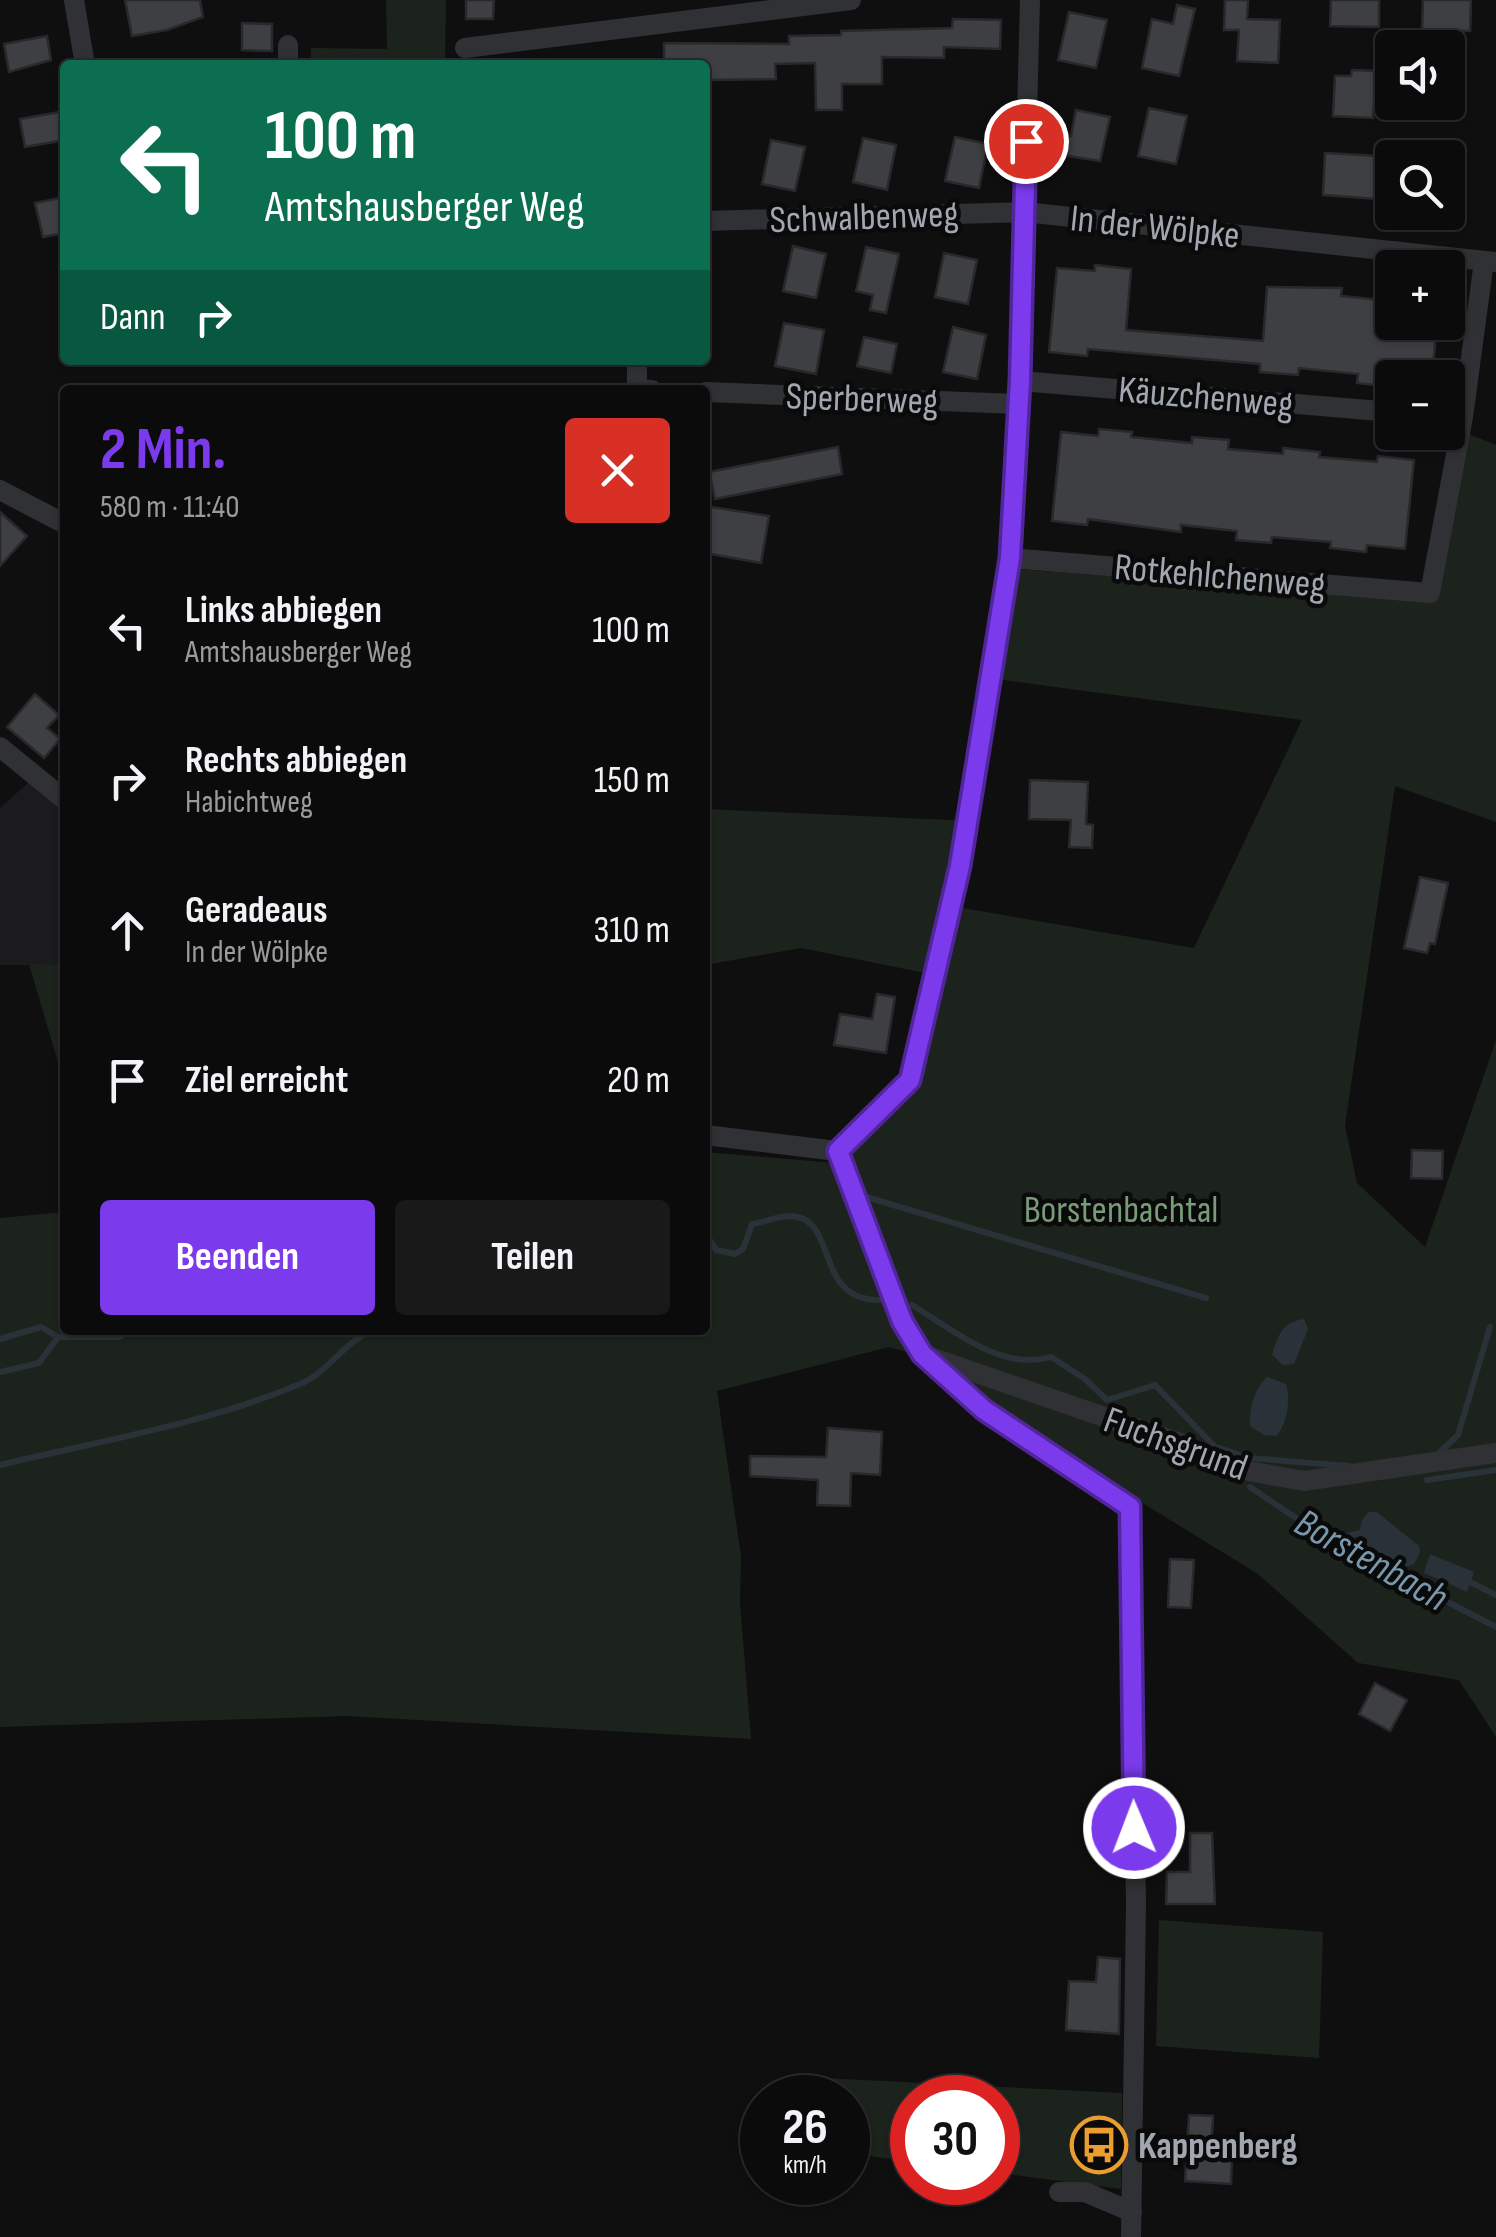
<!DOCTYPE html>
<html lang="de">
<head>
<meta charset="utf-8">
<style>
  :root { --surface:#0b0b0c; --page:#19191a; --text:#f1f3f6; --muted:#9a9b9d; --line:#2b2b2d; --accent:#7c3aed }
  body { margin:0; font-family:"Sofia Sans Condensed",sans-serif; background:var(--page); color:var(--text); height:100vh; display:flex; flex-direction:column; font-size:38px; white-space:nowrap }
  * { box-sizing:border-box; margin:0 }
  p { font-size:32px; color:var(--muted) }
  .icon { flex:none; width:55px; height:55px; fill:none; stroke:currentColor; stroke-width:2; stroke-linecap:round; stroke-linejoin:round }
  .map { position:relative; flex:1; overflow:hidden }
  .drawer { position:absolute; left:60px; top:385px; width:650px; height:950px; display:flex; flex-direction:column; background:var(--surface); border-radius:10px; box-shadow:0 2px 8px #0004,0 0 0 2px var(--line) }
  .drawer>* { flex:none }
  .banner { position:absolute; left:60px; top:60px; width:650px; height:305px; border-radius:10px; box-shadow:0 2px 8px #0004,0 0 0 2px var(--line); background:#0b6e4f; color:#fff; overflow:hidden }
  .fabs { position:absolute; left:1375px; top:30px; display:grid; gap:20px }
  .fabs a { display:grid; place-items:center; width:90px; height:90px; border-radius:10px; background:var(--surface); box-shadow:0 2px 8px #0004,0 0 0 2px var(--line); font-size:50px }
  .speed { position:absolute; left:740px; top:2075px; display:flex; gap:20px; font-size:50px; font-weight:700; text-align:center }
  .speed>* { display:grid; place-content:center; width:130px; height:130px; border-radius:50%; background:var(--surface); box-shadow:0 2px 8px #0004,0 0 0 2px var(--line); line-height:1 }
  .speed small { font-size:25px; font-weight:400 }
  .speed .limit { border:15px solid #d22; background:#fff; color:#111 }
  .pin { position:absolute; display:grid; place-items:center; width:85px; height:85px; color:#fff; margin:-42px; border:5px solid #fff; border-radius:50%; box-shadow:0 2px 10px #0007 }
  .me { position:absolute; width:110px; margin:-55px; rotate:359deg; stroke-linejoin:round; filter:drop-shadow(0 0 8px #0008) }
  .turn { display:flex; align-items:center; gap:35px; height:210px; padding:0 40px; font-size:45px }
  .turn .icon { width:130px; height:130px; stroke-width:2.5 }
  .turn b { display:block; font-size:70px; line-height:85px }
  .then { display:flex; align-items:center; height:95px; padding:0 40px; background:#0003; gap:20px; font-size:38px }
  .round { display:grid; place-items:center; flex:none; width:105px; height:105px; border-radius:10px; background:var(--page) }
  .overview { display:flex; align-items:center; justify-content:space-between; height:170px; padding:0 40px }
  h1 { font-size:60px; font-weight:700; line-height:75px; color:var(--accent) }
  .action { display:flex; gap:20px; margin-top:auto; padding:20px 40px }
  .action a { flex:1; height:115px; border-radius:10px; background:var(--accent); color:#fff; font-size:40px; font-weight:700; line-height:115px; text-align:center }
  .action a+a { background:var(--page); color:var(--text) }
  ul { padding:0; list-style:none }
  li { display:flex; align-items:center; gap:30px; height:150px; padding:0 40px }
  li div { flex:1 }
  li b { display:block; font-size:38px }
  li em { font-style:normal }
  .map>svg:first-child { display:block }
  .built { fill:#1b1b1d }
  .green { fill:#1c231c }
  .water { fill:#293238 }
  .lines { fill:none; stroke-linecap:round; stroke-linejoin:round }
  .stream { stroke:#293238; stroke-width:6 }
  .building { fill:#3e3f43; stroke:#29292c; stroke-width:2.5 }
  .minor { stroke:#303135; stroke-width:20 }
  .route-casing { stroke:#51269a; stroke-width:25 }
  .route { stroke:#7c3aed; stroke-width:18 }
  .labels { text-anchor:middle; stroke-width:9; stroke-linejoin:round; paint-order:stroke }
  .street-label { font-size:38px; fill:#a1a7b1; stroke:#0a0a0b }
  .park-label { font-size:38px; fill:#789b78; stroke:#0a0a0b }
  .poi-label { font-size:38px; font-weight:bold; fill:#a1a7b1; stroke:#0a0a0b; text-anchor:start }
  .water-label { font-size:40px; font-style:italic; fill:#7897ab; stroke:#0a0a0b }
</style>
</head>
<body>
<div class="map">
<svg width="1496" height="2237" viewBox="0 0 1496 2237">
  <rect width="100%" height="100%" fill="#0f0f10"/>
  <polygon class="built" points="37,775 65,795 65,965 0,965 0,808"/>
  <g class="green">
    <polygon points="386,0 446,0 445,65 311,65 311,48 387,49"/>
    <polygon points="1466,433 1496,445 1496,822 1395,786 1345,1126 1357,1183 1425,1247 1496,1040 1496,1737 1459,1680 1358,1663 1258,1574 993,1411 931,1359 889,1347 717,1391 741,1556 740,1604 751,1739 346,1716 0,1727 0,1218 65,1212 65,1330 705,1330 705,1152 834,1163 919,1086 940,976 801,948 705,965 705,809 972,821 957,907 1194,948 1302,720 996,679 1015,569 1431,600"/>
    <polygon points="29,964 65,965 65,1086"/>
    <polygon points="1159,1920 1323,1932 1319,2058 1156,2046"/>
    <polygon points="822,2078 1122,2093 1121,2189 998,2173 998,2098 912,2098 912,2162 848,2153 848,2098 821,2098"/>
  </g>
  <g class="water">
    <path d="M1304 1319 1308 1329 1294 1364 1283 1365 1272 1355C1279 1334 1281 1323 1304 1319Z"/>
    <path d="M1267 1377 1286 1384C1291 1398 1287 1426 1276 1436L1264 1435 1250 1426C1249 1409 1254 1389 1267 1377Z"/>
    <path d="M1369 1512H1377L1419 1546 1420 1552 1414 1564 1407 1567 1364 1544C1359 1532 1358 1521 1369 1512Z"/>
    <polygon points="1430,1554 1474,1572 1467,1592 1424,1573"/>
  </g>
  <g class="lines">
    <g class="stream">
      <polyline points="863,1196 1206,1298"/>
      <path d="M705 1232 716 1250 735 1254 743 1249 752 1224C765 1222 778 1216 791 1216 839 1218 813 1301 880 1300"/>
      <path d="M912 1305C952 1329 1001 1372 1051 1357L1085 1379 1107 1400 1155 1385 1224 1456"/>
      <polyline points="0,1339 41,1327 58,1337"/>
      <polyline points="0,1372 39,1363 58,1337 120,1337 126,1330"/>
      <polyline points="1219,1448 1249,1458 1349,1466"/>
      <polyline points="1437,1455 1458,1435 1490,1327"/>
      <path d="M0 1465C99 1441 205 1424 300 1384 328 1373 344 1341 374 1330"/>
      <polyline points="1427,1480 1496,1470"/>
      <polyline points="1250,1487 1330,1541 1496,1627"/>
      <polyline points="1330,1541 1364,1532"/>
      <polyline points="1466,1580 1496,1595"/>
    </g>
  </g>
  <g class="building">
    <polygon points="125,0 200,0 203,17 167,30 132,36"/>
    <polygon points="466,0 494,0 493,19 466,19"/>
    <polygon points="1225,0 1248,0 1247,19 1280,20 1278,63 1237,61 1239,30 1224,30"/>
    <polygon points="1331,0 1379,0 1379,27 1330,26"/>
    <polygon points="1423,0 1471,0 1470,31 1422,30"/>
    <polygon points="1177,5 1195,9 1179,76 1142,68 1152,19 1173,24"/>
    <polygon points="1069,12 1107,20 1096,68 1058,60"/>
    <polygon points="953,19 1001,20 1000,49 944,47 944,58 882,57 882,84 842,84 842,110 816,110 815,63 775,64 776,79 705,80 705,65 664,65 664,43 789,44 789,36 841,35 841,31 952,28"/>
    <polygon points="242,23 272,24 272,51 242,50"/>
    <polygon points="47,36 51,60 9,72 4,44"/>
    <polygon points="1352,70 1376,71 1373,118 1333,116 1335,76 1351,76"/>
    <polygon points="1149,108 1187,116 1176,164 1138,156"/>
    <polygon points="1076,110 1110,117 1100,161 1050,153 1055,132 1071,136"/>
    <polygon points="60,112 65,140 25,147 20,119"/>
    <polygon points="955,137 988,144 979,188 945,181"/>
    <polygon points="863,138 896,145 887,190 853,182"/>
    <polygon points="771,140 805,147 795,191 762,184"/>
    <polygon points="1325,153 1380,156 1377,199 1323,195"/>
    <polygon points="65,197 65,233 43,237 35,203"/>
    <polygon points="793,246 826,254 816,298 783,291"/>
    <polygon points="866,247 899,254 886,313 870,310 873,295 856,291"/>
    <polygon points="944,253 977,260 968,304 935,297"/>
    <polygon points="1095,265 1131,269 1126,330 1263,341 1267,287 1342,288 1341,296 1392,301 1392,322 1437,322 1432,378 1392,378 1392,387 1357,383 1358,374 1299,368 1298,375 1260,372 1260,364 1088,349 1087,356 1049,352 1057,268 1095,271"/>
    <polygon points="784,323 824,330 816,374 775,366"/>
    <polygon points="953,327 986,335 977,379 943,372"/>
    <polygon points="864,337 897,344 891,373 857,366"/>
    <polygon points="1099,429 1132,432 1131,437 1192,443 1192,437 1229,440 1228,449 1283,454 1283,448 1320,452 1319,457 1377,462 1378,456 1414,460 1405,549 1367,545 1366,552 1330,548 1331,542 1272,537 1271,543 1236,540 1237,531 1181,525 1181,532 1088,519 1087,525 1052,521 1061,432 1098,436"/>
    <polygon points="838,447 842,474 715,499 709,472"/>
    <polygon points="705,506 769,516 761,563 705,553"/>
    <polygon points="0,512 27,536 0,566"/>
    <polygon points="35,694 59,715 47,728 60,739 44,758 7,727"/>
    <polygon points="1030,780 1088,782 1086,824 1093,825 1092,848 1069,847 1071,820 1029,819"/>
    <polygon points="1420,877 1448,883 1435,944 1430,943 1427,953 1404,948"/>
    <polygon points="877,994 895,997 886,1053 834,1045 840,1014 872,1019"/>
    <polygon points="1412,1150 1443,1151 1442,1179 1411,1178"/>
    <polygon points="828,1428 882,1432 880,1475 851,1473 850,1506 817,1505 818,1480 750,1476 750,1456 826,1457"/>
    <polygon points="1170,1559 1194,1560 1191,1608 1168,1607"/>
    <polygon points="1375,1683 1407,1700 1390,1731 1359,1714"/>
    <polygon points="1190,1833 1212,1833 1215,1904 1166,1904 1167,1872 1190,1872"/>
    <polygon points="1098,1957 1120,1959 1119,2034 1066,2030 1069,1981 1096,1982"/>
    <polygon points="1189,2115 1213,2116 1212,2137 1242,2138 1241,2156 1232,2155 1231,2184 1185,2181"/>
  </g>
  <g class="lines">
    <g class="minor">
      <polyline points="74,0 85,65"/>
      <polyline points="465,48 851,0"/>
      <polyline points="288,65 288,45"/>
      <polyline points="705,221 1024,212 1496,262"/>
      <polyline points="637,360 637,389 652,390"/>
      <polyline points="1020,381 1392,412"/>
      <polyline points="705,392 1019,404"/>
      <polyline points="0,490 65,524"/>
      <polyline points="1010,558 1430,593 1463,417 1484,261"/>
      <polyline points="0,747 65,800"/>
      <polyline points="705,1135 837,1151"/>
      <polyline points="837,1151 902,1321 922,1354 985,1410 1130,1507 1136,1904 1131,2237"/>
      <polyline points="837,1151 910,1080 959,866 1010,558 1020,381 1030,0"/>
      <polyline points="933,1358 1180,1443 1232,1468 1304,1481 1496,1453"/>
      <polyline points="1059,2192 1085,2192 1132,2212"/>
    </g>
  </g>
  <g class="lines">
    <g class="route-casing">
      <polyline id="route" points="1026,141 1020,381 1010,558 960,866 910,1080 838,1151 902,1321 922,1354 984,1410 1130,1507 1134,1828"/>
    </g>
    <use href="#route" class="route"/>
  </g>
  <defs>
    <g id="bus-ring" transform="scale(2.875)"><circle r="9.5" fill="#0a0a0b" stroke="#e99e2f" stroke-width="1.5"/><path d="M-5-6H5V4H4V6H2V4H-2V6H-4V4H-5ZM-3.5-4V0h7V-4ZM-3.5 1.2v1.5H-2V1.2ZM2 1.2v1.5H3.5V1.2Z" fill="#e99e2f"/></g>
  </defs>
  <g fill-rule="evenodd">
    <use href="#bus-ring" x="1099" y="2145"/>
  </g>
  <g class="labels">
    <g class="street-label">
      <text transform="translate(864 216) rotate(-2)" y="13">Schwalbenweg</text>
      <text transform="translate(1155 226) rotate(6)" y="13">In der Wölpke</text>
      <text transform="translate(1206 396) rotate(5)" y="13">Käuzchenweg</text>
      <text transform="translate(862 398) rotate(2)" y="13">Sperberweg</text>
      <text transform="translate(1220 575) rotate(5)" y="13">Rotkehlchenweg</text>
      <text transform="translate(1176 1443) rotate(20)" y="13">Fuchsgrund</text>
    </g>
    <g class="park-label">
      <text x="1121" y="1222">Borstenbachtal</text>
    </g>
    <g class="poi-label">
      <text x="1138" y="2158">Kappenberg</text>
    </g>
    <g class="water-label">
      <text transform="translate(1372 1559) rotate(29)" y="14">Borstenbach</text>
    </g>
  </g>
</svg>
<div class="fabs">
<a><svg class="icon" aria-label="sound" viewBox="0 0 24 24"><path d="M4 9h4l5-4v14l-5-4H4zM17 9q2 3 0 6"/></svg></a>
<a><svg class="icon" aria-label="search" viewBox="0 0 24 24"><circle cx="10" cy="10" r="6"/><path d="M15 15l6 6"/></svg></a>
<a>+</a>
<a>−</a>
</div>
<div class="speed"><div>26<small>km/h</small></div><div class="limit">30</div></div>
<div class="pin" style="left:1026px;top:141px;background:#d93025"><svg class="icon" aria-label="arrive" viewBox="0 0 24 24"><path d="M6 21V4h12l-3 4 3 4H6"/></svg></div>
<svg class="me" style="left:1134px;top:1828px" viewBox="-20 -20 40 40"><circle r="17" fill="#7c3aed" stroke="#fff" stroke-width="3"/><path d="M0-11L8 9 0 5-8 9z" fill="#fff"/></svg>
<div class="banner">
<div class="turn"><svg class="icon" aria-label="left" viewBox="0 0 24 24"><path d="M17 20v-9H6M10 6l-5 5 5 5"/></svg><div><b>100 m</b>Amtshausberger Weg</div></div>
<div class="then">Dann<svg class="icon" aria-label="right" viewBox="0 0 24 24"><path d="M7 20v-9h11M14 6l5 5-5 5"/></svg></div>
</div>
<section class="drawer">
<div class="overview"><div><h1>2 Min.</h1><p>580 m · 11:40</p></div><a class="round" style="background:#d93025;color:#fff"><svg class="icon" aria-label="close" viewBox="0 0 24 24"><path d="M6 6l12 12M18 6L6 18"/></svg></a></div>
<ul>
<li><svg class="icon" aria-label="left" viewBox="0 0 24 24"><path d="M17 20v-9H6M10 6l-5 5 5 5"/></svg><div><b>Links abbiegen</b><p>Amtshausberger Weg</p></div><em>100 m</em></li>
<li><svg class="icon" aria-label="right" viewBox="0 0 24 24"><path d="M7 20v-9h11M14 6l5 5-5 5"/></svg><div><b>Rechts abbiegen</b><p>Habichtweg</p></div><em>150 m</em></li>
<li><svg class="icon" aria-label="ahead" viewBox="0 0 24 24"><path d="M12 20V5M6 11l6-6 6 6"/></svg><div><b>Geradeaus</b><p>In der Wölpke</p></div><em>310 m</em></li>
<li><svg class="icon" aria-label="arrive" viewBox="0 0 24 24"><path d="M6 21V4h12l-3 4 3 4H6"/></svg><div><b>Ziel erreicht</b></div><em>20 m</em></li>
</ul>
<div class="action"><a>Beenden</a><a>Teilen</a></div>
</section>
</div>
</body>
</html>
